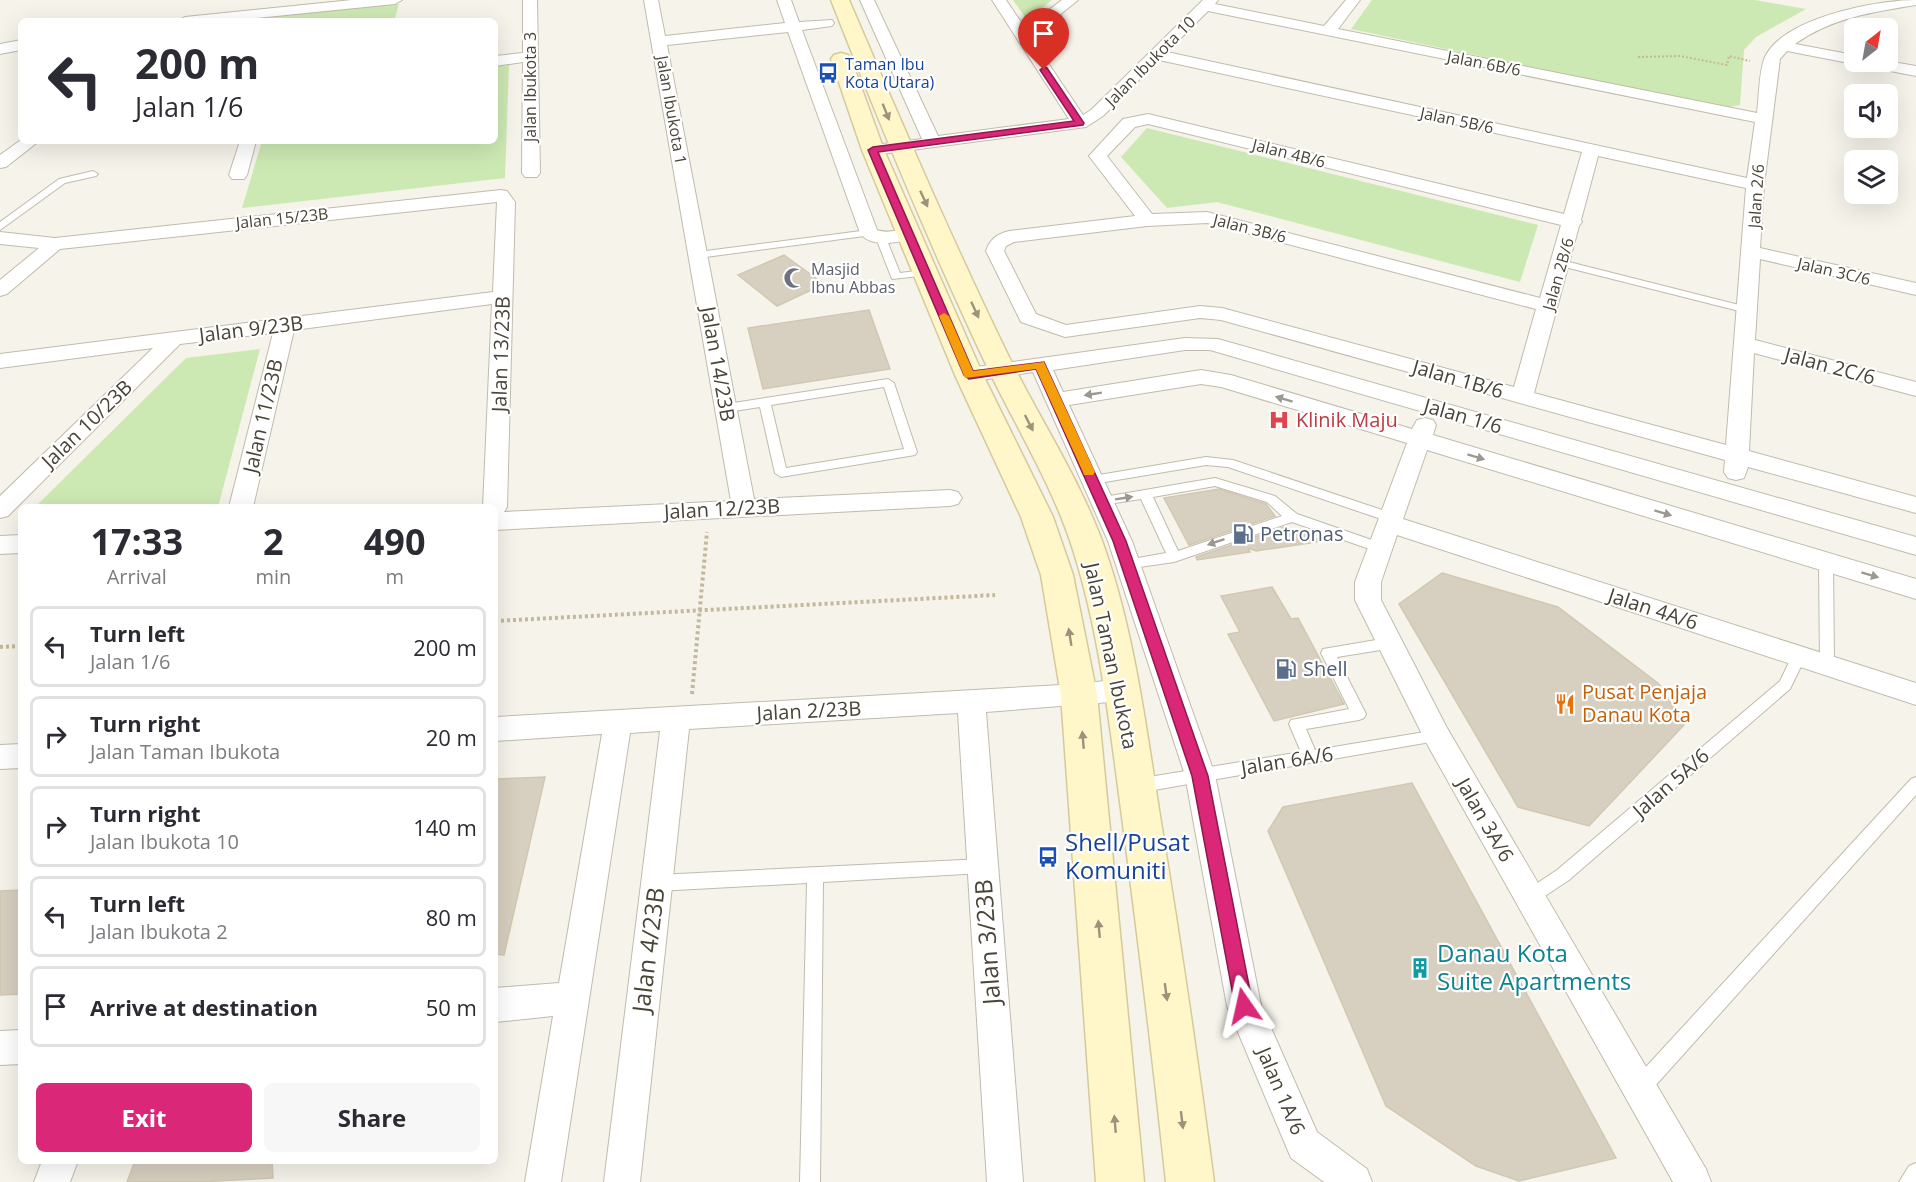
<!DOCTYPE html>
<html lang="en">
<head>
<meta charset="utf-8">
<style>
  :root { --surface:#fff; --page:#f7f7f7; --text:#2b2b33; --muted:#7c7c81; --line:#e1e1e2; --accent:#db2777 }
  body { margin:0; font-family:"Open Sans",sans-serif; background:var(--page); color:var(--text); height:100vh; display:flex; flex-direction:column; font-size:22px; white-space:nowrap }
  * { box-sizing:border-box; margin:0 }
  p { font-size:20px; color:var(--muted) }
  .icon { flex:none; width:33px; height:33px; fill:none; stroke:currentColor; stroke-width:2; stroke-linecap:round; stroke-linejoin:round }
  .map { position:relative; flex:1; overflow:hidden }
  .details { position:absolute; left:18px; top:504px; width:480px; height:660px; display:flex; flex-direction:column; background:var(--surface); border-radius:9px; box-shadow:0 6px 24px #0002 }
  .details>* { flex:none }
  .banner { position:absolute; left:18px; top:18px; width:480px; height:126px; border-radius:9px; box-shadow:0 6px 24px #0002; background:#fff; color:var(--text); overflow:hidden }
  .needle { width:39px; rotate:31deg }
  .fabs { position:absolute; left:1844px; top:18px; display:grid; gap:12px }
  .fabs a { display:grid; place-items:center; width:54px; height:54px; border-radius:9px; background:var(--surface); box-shadow:0 6px 24px #0002; font-size:30px }
  .pin { position:absolute; display:grid; place-items:center; width:51px; height:51px; color:#fff; margin:-62px -26px; border-radius:50% 50% 50% 0; rotate:-45deg; box-shadow:0 0 6px #0007 }
  .pin .icon { rotate:45deg }
  .me { position:absolute; width:66px; margin:-33px; rotate:349deg; stroke-linejoin:round; filter:drop-shadow(0 0 4px #0008) }
  .turn { display:flex; align-items:center; gap:21px; height:126px; padding:0 18px; font-size:27px }
  .turn .icon { width:78px; height:78px; stroke-width:2.5 }
  .turn b { display:block; font-size:42px; line-height:51px }
  .eta { display:flex; justify-content:space-evenly; align-items:center; height:102px; text-align:center }
  .eta b { font-size:36px; font-weight:700; line-height:42px }
  .primary-button { display:flex; gap:12px; margin-top:auto; padding:12px 18px }
  .primary-button a { flex:1; height:69px; border-radius:9px; background:var(--accent); color:#fff; font-size:24px; font-weight:700; line-height:69px; text-align:center }
  .primary-button a+a { background:var(--page); color:var(--text) }
  ul { padding:0; list-style:none }
  li { display:flex; align-items:center; gap:18px; height:81px; margin:0 12px 9px; padding:0 6px; border:3px solid var(--line); border-radius:9px }
  li div { flex:1 }
  li b { display:block; font-size:22px }
  li em { font-style:normal }
  .map>svg:first-child { display:block }
  .green { fill:#cde9b3 }
  .building { fill:#d7cfbf; stroke:#d2c8b2; stroke-width:1.5 }
  .lines { fill:none; stroke-linecap:round; stroke-linejoin:round }
  .lane-casing { stroke:#c1bbac; stroke-width:2 }
  .street-casing { stroke:#c1bbac; stroke-width:2 }
  .secondary-casing { stroke:#d5ca9a; stroke-width:3 }
  .path-far1 { stroke:#c3b89d; stroke-width:2; stroke-dasharray:2 2; stroke-linecap:butt }
  .path { stroke:#c3b89d; stroke-width:4; stroke-dasharray:3 3; stroke-linecap:butt }
  .lane { fill:#fff; fill-rule:evenodd }
  .street { fill:#fff; fill-rule:evenodd }
  .secondary { fill:#fff6ca; fill-rule:evenodd }
  .oneway { fill:#9b947a }
  .oneway2 { fill:#9b9892 }
  .route { fill:#db2777; stroke:#8e194d; stroke-width:1.5 }
  .slow { fill:#f59e0b }
  .labels { text-anchor:middle; stroke-width:4.5; stroke-linejoin:round; paint-order:stroke }
  .far-street-label { font-size:16px; fill:#494438; stroke:#fff }
  .far-transit-label { font-size:16px; fill:#164399; stroke:#fff; text-anchor:start }
  .far-worship-label { font-size:16px; fill:#5b616d; stroke:#fff; text-anchor:start }
  .street-label { font-size:20px; fill:#494438; stroke:#fff }
  .health-label { font-size:20px; fill:#be3a42; stroke:#fff; text-anchor:start }
  .service-label { font-size:20px; fill:#4e5e75; stroke:#fff; text-anchor:start }
  .food-label { font-size:20px; fill:#c56008; stroke:#fff; text-anchor:start }
  .near-transit-label { font-size:24px; fill:#164399; stroke:#fff; text-anchor:start }
  .near-street-label { font-size:24px; fill:#494438; stroke:#fff }
  .near-culture-label { font-size:24px; fill:#0d838f; stroke:#fff; text-anchor:start }
</style>
</head>
<body>
<div class="map">
<svg width="1916" height="1182" viewBox="0 0 1916 1182">
  <rect width="100%" height="100%" fill="#f5f3ea"/>
  <g class="green">
    <polygon points="1013,0 1052,0 1027,20"/>
    <polygon points="1372,0 1755,0 1806,9 1756,37 1744,50 1740,105 1724,108 1351,29"/>
    <polygon points="399,4 394,21 233,21"/>
    <polygon points="509,65 505,178 242,208 262,141 495,141 495,66"/>
    <polygon points="1147,128 1538,225 1520,282 1217,202 1167,208 1121,157"/>
    <polygon points="260,349 218,507 35,507 186,358"/>
  </g>
  <g class="building">
    <polygon points="784,255 824,284 777,306 738,275"/>
    <polygon points="869,310 890,369 763,389 748,328"/>
    <polygon points="1219,489 1266,504 1275,516 1189,545 1164,498"/>
    <polygon points="1284,527 1323,541 1256,551 1248,548 1250,552 1197,560 1196,557"/>
    <polygon points="1442,573 1558,607 1659,684 1684,725 1589,826 1518,807 1399,604"/>
    <polygon points="1272,587 1291,619 1298,618 1344,704 1274,721 1228,634 1240,632 1221,596"/>
    <polygon points="545,777 504,955 495,954 495,779"/>
    <polygon points="1412,783 1616,1158 1519,1181 1476,1166 1386,1106 1268,831 1283,807"/>
    <polygon points="21,890 21,994 0,995 0,891"/>
    <polygon points="135,1161 272,1161 273,1178 197,1182 127,1182"/>
  </g>
  <g class="lines">
    <g class="lane-casing">
      <g id="lane">
        <polygon points="93,171 98,174 96,176 65,183 0,230 0,222 59,179"/>
        <polygon points="869,230 874,233 872,235 698,258 693,255 698,252"/>
        <polygon points="881,235 886,238 900,273 925,270 930,273 929,275 892,279 876,238"/>
        <polygon points="1561,260 1751,308 1752,310 1747,313 1557,265 1557,261"/>
        <path d="M888 379 894 383 917 452 915 455 781 477 775 473 760 407 727 412 721 408 727 404ZM884 387 904 449 786 468 771 405Z"/>
        <polygon points="1206,457 1233,460 1397,515 1398,518 1392,523 1387,521 1228,467 1206,465 1093,484 1087,480 1093,476"/>
        <path d="M1215 478 1275 496 1297 514 1386 545 1388 548 1381 553 1292 522 1174 562 1126 569 1121 567 1119 564 1121 561 1166 553 1141 499 1102 505 1096 501 1098 498ZM1215 486 1267 502 1282 516 1178 551 1153 497Z"/>
        <polygon points="1826,557 1833,562 1834,665 1832,669 1822,669 1820,665 1819,562"/>
        <polygon points="1388,638 1393,640 1395,644 1393,648 1337,657 1366,714 1364,718 1359,720 1306,729 1315,750 1437,730 1442,732 1444,736 1442,740 1137,793 1132,791 1129,786 1132,781 1137,779 1301,752 1289,724 1291,720 1349,709 1321,653 1323,649"/>
        <polygon points="1799,650 1804,652 1806,656 1790,689 1569,880 1536,902 1530,905 1524,902 1522,897 1524,892 1557,870 1780,681 1794,652"/>
        <polygon points="1916,777 1916,795 1647,1095 1640,1097 1633,1095 1631,1088 1633,1081 1911,779"/>
        <polygon points="983,859 989,861 991,866 989,871 983,873 823,882 820,1182 800,1182 807,883 657,891 651,888 649,883 651,878 657,875"/>
        <polygon points="1916,1163 1916,1182 1899,1182 1909,1166"/>
      </g>
    </g>
    <g class="street-casing">
      <g id="street">
        <polygon points="352,0 402,0 395,4 228,21 178,21 185,17"/>
        <polygon points="523,0 537,0 540,173 537,177 525,177 522,173 523,62 495,66 495,56 523,53"/>
        <path d="M644 0H658L665 36 785 23 777 0H791L799 22 832 20 834 23 832 26 802 30 877 230C889 235 903 227 916 230L918 234 916 238C899 242 871 249 860 233L788 32 667 45 754 499 950 490 958 492 962 498 958 504 950 506 495 530V507H483L492 304 294 330 253 507H229L273 333 180 344 8 516 0 518V496L153 348 0 368V354L493 292 497 202 60 249 7 294 0 296V280L39 248 0 244V232L55 238 501 190 507 191 515 202 507 507 504 512 731 501Z"/>
        <path d="M860 0H874L938 136 1069 119 992 0H1006L1025 28 1062 0H1078L1036 34 1030 36 1083 115 1091 110 1203 0H1218L1215 4 1324 26 1346 0H1360L1338 29 1757 113C1759 98 1759 70 1765 57 1783 18 1876 0 1916 0V5C1873 12 1831 18 1795 44L1854 55V62L1887 61 1916 66V76L1787 51 1780 59 1764 185 1760 248 1916 283V295L1760 259 1755 340 1916 382V396L1754 353 1749 451 1916 497V513L1748 467 1744 478 1736 480 1728 478 1724 472 1725 460 1221 320 1200 318 1065 337 1021 322 986 251C990 239 997 234 1009 231L1135 216 1089 156 1123 119 1148 114 1564 214 1582 152 1159 60 1103 116 1086 127 873 155 867 154 864 150 867 146 922 139ZM1208 11 1755 122 1747 178 1167 52ZM1148 124 1561 225 1540 298 1207 212 1152 214 1107 156 1135 127ZM1598 156 1746 188 1726 445 1534 393 1579 226 1582 222 1581 220ZM1207 223 1536 309 1514 387 1222 308 1200 306 1066 325 1036 314 1004 251 1006 246 1014 242 1147 226Z"/>
        <polygon points="21,40 21,50 0,54 0,44"/>
        <polygon points="21,140 39,141 6,167 0,168 0,155"/>
        <polygon points="240,141 256,141 247,175 244,179 232,179 229,175"/>
        <polygon points="1185,338 1218,339 1916,537 1916,555 1210,350 1185,350 1053,370 1063,392 1201,370 1231,375 1412,429 1417,420 1425,418 1433,420 1436,425 1433,435 1916,579 1916,599 1427,450 1403,519 1916,683 1916,705 1397,535 1381,582 1381,600 1447,728 1706,1169 1711,1182 1673,1182 1427,744 1355,600 1355,582 1407,443 1221,387 1201,384 1069,405 1132,541 1215,775 1261,1005 1317,1132 1367,1169 1372,1182 1324,1182 1291,1158 1232,1018 1227,1006 1185,775 1108,541 1033,372 969,382 961,380 958,375 961,370 969,368"/>
        <polygon points="21,535 21,553 0,554 0,536"/>
        <polygon points="1122,679 1132,682 1136,690 1132,698 1122,701 986,712 1023,1182 987,1182 958,713 689,729 640,1182 604,1182 660,731 630,733 561,1182 525,1182 553,1016 495,1022 495,988 559,983 602,734 495,741 495,717 1079,684"/>
        <polygon points="21,744 21,768 0,769 0,745"/>
        <polygon points="21,1030 21,1064 0,1065 0,1031"/>
        <polygon points="42,1161 78,1161 70,1182 34,1182"/>
      </g>
    </g>
    <g class="secondary-casing">
      <g id="secondary">
        <path d="M831 0H849C900 119 951 238 1008 355 1040 420 1082 482 1106 552 1135 637 1146 727 1160 816 1180 938 1198 1060 1214 1182H1166C1153 1060 1138 938 1122 817 1110 729 1101 639 1074 553 1053 484 1012 421 982 356 927 239 878 120 831 0Z"/>
        <polygon points="841,53 848,55 851,59 884,150 983,375 1053,517 1073,575 1097,695 1144,1182 1096,1182 1061,695 1041,575 1021,517 955,375 862,150 831,59 834,55"/>
      </g>
    </g>
    <polyline class="path-far1" points="1638,57 1680,56 1727,65 1729,56 1750,61"/>
    <g class="path">
      <polyline points="495,621 995,595"/>
      <polyline points="0,647 21,646"/>
      <polyline points="692,694 707,532"/>
    </g>
    <use href="#lane" class="lane"/>
    <use href="#street" class="street"/>
    <use href="#secondary" class="secondary"/>
  </g>
  <defs><path id="oneway-solid" d="M-6-.8H1V-3.2L6.5 0L1 3.2V.8H-6Z" transform="scale(1.5)"/></defs>
  <g class="oneway">
    <use href="#oneway-solid" transform="translate(886 112) rotate(68)"/>
    <use href="#oneway-solid" transform="translate(924 199) rotate(65)"/>
    <use href="#oneway-solid" transform="translate(975 310) rotate(65)"/>
    <use href="#oneway-solid" transform="translate(1029 423) rotate(63)"/>
    <use href="#oneway-solid" transform="translate(1070 637) rotate(-99)"/>
    <use href="#oneway-solid" transform="translate(1083 740) rotate(-95)"/>
    <use href="#oneway-solid" transform="translate(1099 929) rotate(-95)"/>
    <use href="#oneway-solid" transform="translate(1166 992) rotate(82)"/>
    <use href="#oneway-solid" transform="translate(1182 1120) rotate(83)"/>
    <use href="#oneway-solid" transform="translate(1115 1124) rotate(-95)"/>
  </g>
  <g class="oneway2">
    <use href="#oneway-solid" transform="translate(1093 394) rotate(171)"/>
    <use href="#oneway-solid" transform="translate(1284 399) rotate(-163)"/>
    <use href="#oneway-solid" transform="translate(1476 457) rotate(17)"/>
    <use href="#oneway-solid" transform="translate(1124 498) rotate(-9)"/>
    <use href="#oneway-solid" transform="translate(1663 513) rotate(17)"/>
    <use href="#oneway-solid" transform="translate(1216 542) rotate(161)"/>
    <use href="#oneway-solid" transform="translate(1870 575) rotate(17)"/>
  </g>
  <polygon class="route" points="1044,67 1047,68 1084,123 1083,125 878,152 973,371 1044,362 1126,541 1208,776 1253,1006 1251,1012 1244,1014 1238,1012 1235,1006 1192,776 1113,541 1036,369 969,379 964,375 868,150 873,147 1074,121 1040,70"/>
  <polygon class="slow" points="944,313 949,316 973,371 1044,362 1095,472 1093,475 1084,475 1083,472 1036,369 965,378 939,316"/>
  <defs>
    <g id="bus-bare" transform="scale(1.62)"><path d="M-5-6H5V4H4V6H2V4H-2V6H-4V4H-5ZM-3.5-4V0h7V-4ZM-3.5 1.2v1.5H-2V1.2ZM2 1.2v1.5H3.5V1.2Z" fill="#1a4fb4" stroke="#fff" stroke-width="2.5" paint-order="stroke"/></g>
    <g id="mosque-bare" transform="scale(1.62)"><path d="M3.5-4.9A6 6 0 1 0 3.5 4.9A5 5 0 1 1 3.5-4.9Z" fill="#6b7280" stroke="#fff" stroke-width="2.5" paint-order="stroke"/></g>
    <g id="hospital-bare" transform="scale(1.62)"><path d="M-5-5h3v3.5h4V-5h3V5h-3V1.5h-4V5h-3Z" fill="#e0444e" stroke="#fff" stroke-width="2.5" paint-order="stroke"/></g>
    <g id="fuel-bare" transform="scale(1.62)"><path d="M-5.5-6h7V0h2V4h1.3V-2.5L3-4.5l.8-.8L6-3V5H2.5V1h-1V6h-7ZM-4.2-4.7v3.2H.2V-4.7Z" fill="#5c6f8a" stroke="#fff" stroke-width="2.5" paint-order="stroke"/></g>
    <g id="restaurant-bare" transform="scale(1.62)"><path d="M-5-6h1v4h1v-4h1v4h1v-4h1v5L-1.5 .5V6h-2V.5L-5-1ZM5-6V6H3V1.5H1.5Q1.5-4 5-6Z" fill="#e8710a" stroke="#fff" stroke-width="2.5" paint-order="stroke"/></g>
    <g id="building-bare" transform="scale(1.62)"><path d="M-4-6H4V6H1V3H-1V6H-4ZM-2.5-4.3h1.7v1.8h-1.7ZM.8-4.3h1.7v1.8H.8ZM-2.5-1h1.7V.8h-1.7ZM.8-1h1.7V.8H.8Z" fill="#0f9aa8" stroke="#fff" stroke-width="2.5" paint-order="stroke"/></g>
  </defs>
  <g fill-rule="evenodd">
    <use href="#bus-bare" x="828" y="73"/>
    <use href="#mosque-bare" x="794" y="278"/>
    <use href="#hospital-bare" x="1279" y="420"/>
    <use href="#fuel-bare" x="1243" y="534"/>
    <use href="#fuel-bare" x="1286" y="669"/>
    <use href="#restaurant-bare" x="1565" y="704"/>
    <use href="#bus-bare" x="1048" y="857"/>
    <use href="#building-bare" x="1420" y="968"/>
  </g>
  <g class="labels">
    <g class="far-street-label">
      <text transform="translate(1150 61) rotate(-45)" y="6">Jalan Ibukota 10</text>
      <text transform="translate(1484 63) rotate(11)" y="6">Jalan 6B/6</text>
      <text transform="translate(530 87) rotate(-90)" y="6">Jalan Ibukota 3</text>
      <text transform="translate(672 110) rotate(80)" y="6">Jalan Ibukota 1</text>
      <text transform="translate(1457 120) rotate(12)" y="6">Jalan 5B/6</text>
      <text transform="translate(1289 153) rotate(14)" y="6">Jalan 4B/6</text>
      <text transform="translate(1756 196) rotate(-86)" y="6">Jalan 2/6</text>
      <text transform="translate(282 218) rotate(-6)" y="6">Jalan 15/23B</text>
      <text transform="translate(1250 228) rotate(14)" y="6">Jalan 3B/6</text>
      <text transform="translate(1834 271) rotate(13)" y="6">Jalan 3C/6</text>
      <text transform="translate(1558 274) rotate(-74)" y="6">Jalan 2B/6</text>
    </g>
    <g class="far-transit-label">
      <text x="845" y="70">Taman Ibu<tspan x="845" dy="18">Kota (Utara)</tspan></text>
    </g>
    <g class="far-worship-label">
      <text x="811" y="275">Masjid<tspan x="811" dy="18">Ibnu Abbas</tspan></text>
    </g>
    <g class="street-label">
      <text transform="translate(251 329) rotate(-7)" y="7">Jalan 9/23B</text>
      <text transform="translate(501 354) rotate(-88)" y="7">Jalan 13/23B</text>
      <text transform="translate(718 364) rotate(80)" y="7">Jalan 14/23B</text>
      <text transform="translate(1830 366) rotate(15)" y="7">Jalan 2C/6</text>
      <text transform="translate(1458 379) rotate(16)" y="7">Jalan 1B/6</text>
      <text transform="translate(263 416) rotate(-77)" y="7">Jalan 11/23B</text>
      <text transform="translate(1463 416) rotate(16)" y="7">Jalan 1/6</text>
      <text transform="translate(87 424) rotate(-44)" y="7">Jalan 10/23B</text>
      <text transform="translate(722 509) rotate(-3)" y="7">Jalan 12/23B</text>
      <text transform="translate(1653 609) rotate(18)" y="7">Jalan 4A/6</text>
      <text transform="translate(1111 656) rotate(78)" y="7">Jalan Taman Ibukota</text>
      <text transform="translate(809 711) rotate(-3)" y="7">Jalan 2/23B</text>
      <text transform="translate(1287 761) rotate(-9)" y="7">Jalan 6A/6</text>
      <text transform="translate(1671 783) rotate(-41)" y="7">Jalan 5A/6</text>
      <text transform="translate(1485 820) rotate(60)" y="7">Jalan 3A/6</text>
      <text transform="translate(1281 1091) rotate(67)" y="7">Jalan 1A/6</text>
    </g>
    <g class="health-label">
      <text x="1296" y="427">Klinik Maju</text>
    </g>
    <g class="service-label">
      <text x="1260" y="541">Petronas</text>
      <text x="1303" y="676">Shell</text>
    </g>
    <g class="food-label">
      <text x="1582" y="699">Pusat Penjaja<tspan x="1582" dy="23">Danau Kota</tspan></text>
    </g>
    <g class="near-transit-label">
      <text x="1065" y="851">Shell/Pusat<tspan x="1065" dy="28">Komuniti</tspan></text>
    </g>
    <g class="near-street-label">
      <text transform="translate(988 942) rotate(-94)" y="8">Jalan 3/23B</text>
      <text transform="translate(649 950) rotate(-83)" y="8">Jalan 4/23B</text>
    </g>
    <g class="near-culture-label">
      <text x="1437" y="962">Danau Kota<tspan x="1437" dy="28">Suite Apartments</tspan></text>
    </g>
  </g>
</svg>
<div class="fabs">
<a><svg class="needle" viewBox="-14 -14 28 28"><path d="M0-13l5 13h-10z" fill="#e53935"/><path d="M0 13l5-13h-10z" fill="#7c7c81"/></svg></a>
<a><svg class="icon" aria-label="sound" viewBox="0 0 24 24"><path d="M4 9h4l5-4v14l-5-4H4zM17 9q2 3 0 6"/></svg></a>
<a><svg class="icon" aria-label="layers" viewBox="0 0 24 24"><path d="M12 4l9 5-9 5-9-5zM3 14l9 5 9-5"/></svg></a>
</div>
<div class="pin" style="left:1044px;top:70px;background:#d93025"><svg class="icon" aria-label="arrive" viewBox="0 0 24 24"><path d="M6 21V4h12l-3 4 3 4H6"/></svg></div>
<svg class="me" style="left:1244px;top:1006px" viewBox="-20 -20 40 40"><path d="M0-17L14 15 0 8-14 15z" fill="#db2777" stroke="#fff" stroke-width="4"/></svg>
<div class="banner">
<div class="turn"><svg class="icon" aria-label="left" viewBox="0 0 24 24"><path d="M17 20v-9H6M10 6l-5 5 5 5"/></svg><div><b>200 m</b>Jalan 1/6</div></div>
</div>
<section class="details">
<div class="eta">
<div><b>17:33</b><p>Arrival</p></div>
<div><b>2</b><p>min</p></div>
<div><b>490</b><p>m</p></div>
</div>
<ul>
<li><svg class="icon" aria-label="left" viewBox="0 0 24 24"><path d="M17 20v-9H6M10 6l-5 5 5 5"/></svg><div><b>Turn left</b><p>Jalan 1/6</p></div><em>200 m</em></li>
<li><svg class="icon" aria-label="right" viewBox="0 0 24 24"><path d="M7 20v-9h11M14 6l5 5-5 5"/></svg><div><b>Turn right</b><p>Jalan Taman Ibukota</p></div><em>20 m</em></li>
<li><svg class="icon" aria-label="right" viewBox="0 0 24 24"><path d="M7 20v-9h11M14 6l5 5-5 5"/></svg><div><b>Turn right</b><p>Jalan Ibukota 10</p></div><em>140 m</em></li>
<li><svg class="icon" aria-label="left" viewBox="0 0 24 24"><path d="M17 20v-9H6M10 6l-5 5 5 5"/></svg><div><b>Turn left</b><p>Jalan Ibukota 2</p></div><em>80 m</em></li>
<li><svg class="icon" aria-label="arrive" viewBox="0 0 24 24"><path d="M6 21V4h12l-3 4 3 4H6"/></svg><div><b>Arrive at destination</b></div><em>50 m</em></li>
</ul>
<div class="primary-button"><a>Exit</a><a>Share</a></div>
</section>
</div>
</body>
</html>
